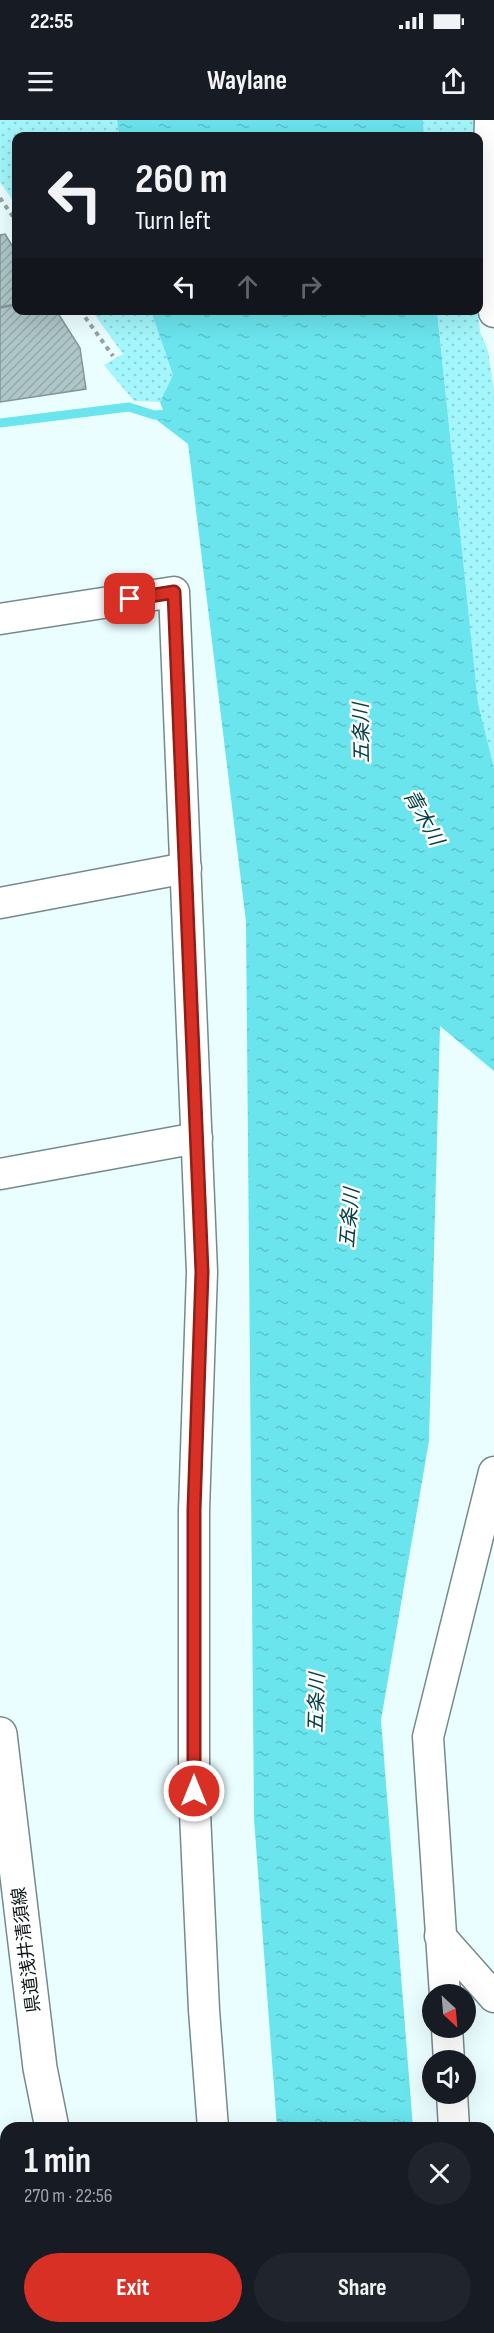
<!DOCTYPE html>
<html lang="en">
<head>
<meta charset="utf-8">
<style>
  :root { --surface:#171b24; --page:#20242c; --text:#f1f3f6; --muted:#9ea1a6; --accent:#d93025 }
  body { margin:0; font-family:"Sofia Sans Condensed","Noto Sans JP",sans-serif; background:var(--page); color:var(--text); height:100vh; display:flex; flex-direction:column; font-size:22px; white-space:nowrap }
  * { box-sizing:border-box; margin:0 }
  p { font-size:20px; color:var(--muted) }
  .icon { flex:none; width:33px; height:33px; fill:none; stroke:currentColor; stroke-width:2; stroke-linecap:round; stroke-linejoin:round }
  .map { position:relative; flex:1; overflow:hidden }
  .details { position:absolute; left:0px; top:2002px; width:495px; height:212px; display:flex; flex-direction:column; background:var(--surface); border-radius:18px 18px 0 0; box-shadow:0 6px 24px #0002 }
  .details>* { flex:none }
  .top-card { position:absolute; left:12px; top:12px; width:471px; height:183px; border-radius:12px; box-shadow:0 6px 24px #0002; background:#171b24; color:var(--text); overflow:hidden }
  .needle { width:39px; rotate:154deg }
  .fabs { position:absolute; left:422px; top:1864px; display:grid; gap:12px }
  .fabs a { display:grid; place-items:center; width:54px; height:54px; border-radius:50%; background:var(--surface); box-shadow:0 6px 24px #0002; font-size:30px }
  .pin { position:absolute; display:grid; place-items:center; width:51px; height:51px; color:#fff; margin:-26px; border-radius:12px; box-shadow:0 3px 9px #0006 }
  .me { position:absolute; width:66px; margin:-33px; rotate:0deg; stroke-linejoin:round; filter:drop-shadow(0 0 4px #0008) }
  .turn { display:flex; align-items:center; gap:21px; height:126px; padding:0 24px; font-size:27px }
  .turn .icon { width:78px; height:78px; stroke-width:2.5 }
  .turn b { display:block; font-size:42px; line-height:51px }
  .lanes { display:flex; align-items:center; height:57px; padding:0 24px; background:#0003; justify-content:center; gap:30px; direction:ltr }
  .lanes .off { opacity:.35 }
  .round { display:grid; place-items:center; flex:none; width:63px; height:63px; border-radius:32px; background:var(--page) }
  .headline { display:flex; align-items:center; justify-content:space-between; height:102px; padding:0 24px }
  h1 { font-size:36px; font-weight:700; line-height:45px }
  .button { display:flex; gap:12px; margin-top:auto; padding:12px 24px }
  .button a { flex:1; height:69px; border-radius:36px; background:var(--accent); color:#fff; font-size:24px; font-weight:700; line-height:69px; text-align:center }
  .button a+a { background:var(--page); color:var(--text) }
  .status { display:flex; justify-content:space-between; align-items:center; height:42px; padding:0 30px; background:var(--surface); direction:ltr }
  .status svg { height:16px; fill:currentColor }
  header { display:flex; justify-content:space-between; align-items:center; height:78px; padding:0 24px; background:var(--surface); font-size:27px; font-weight:700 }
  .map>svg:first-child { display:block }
  .grass { fill:url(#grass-dots) }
  .water { fill:url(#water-ripples) }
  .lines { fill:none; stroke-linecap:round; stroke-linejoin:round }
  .stream { stroke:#6ae4ed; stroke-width:9 }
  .building { fill:url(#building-hatch); stroke:#819799; stroke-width:1.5 }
  .minor-casing { stroke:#748a8c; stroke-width:33 }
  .major-casing { stroke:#748a8c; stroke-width:36 }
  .path { stroke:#93a2a3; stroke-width:4; stroke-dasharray:4.5 4.5; stroke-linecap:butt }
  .minor { stroke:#fff; stroke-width:30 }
  .major { stroke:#fff; stroke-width:33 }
  .route-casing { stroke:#8d1f18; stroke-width:15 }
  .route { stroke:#d93025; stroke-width:10 }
  .labels { text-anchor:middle; stroke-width:5; stroke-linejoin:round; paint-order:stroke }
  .street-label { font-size:18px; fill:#0e1617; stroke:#fff }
  .water-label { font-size:20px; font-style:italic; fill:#064245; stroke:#fff }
</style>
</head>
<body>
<div class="status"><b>22:55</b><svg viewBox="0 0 49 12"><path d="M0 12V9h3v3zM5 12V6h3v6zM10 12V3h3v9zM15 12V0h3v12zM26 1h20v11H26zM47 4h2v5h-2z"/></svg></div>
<header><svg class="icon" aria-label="menu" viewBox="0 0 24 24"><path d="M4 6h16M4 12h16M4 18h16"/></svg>Waylane<svg class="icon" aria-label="share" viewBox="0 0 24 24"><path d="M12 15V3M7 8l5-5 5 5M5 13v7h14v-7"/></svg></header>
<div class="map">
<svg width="494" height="2213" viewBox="0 0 494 2213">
  <defs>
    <pattern id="grass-dots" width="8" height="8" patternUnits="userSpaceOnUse" patternTransform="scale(1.5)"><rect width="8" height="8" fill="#a3f6fb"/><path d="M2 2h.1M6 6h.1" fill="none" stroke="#8bd2d6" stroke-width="1.8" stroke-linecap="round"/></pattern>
    <pattern id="water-ripples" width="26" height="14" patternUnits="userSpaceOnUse" patternTransform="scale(1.5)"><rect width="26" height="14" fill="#6ae4ed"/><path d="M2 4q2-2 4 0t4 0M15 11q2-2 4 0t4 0" fill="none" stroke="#5bc3ca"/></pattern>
    <pattern id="building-hatch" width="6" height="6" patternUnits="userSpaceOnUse" patternTransform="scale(1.5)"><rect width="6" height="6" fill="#afc6c8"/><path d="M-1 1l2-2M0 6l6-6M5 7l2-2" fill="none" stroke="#95a9ab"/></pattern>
  </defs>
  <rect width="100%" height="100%" fill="#ebfeff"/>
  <g class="grass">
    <polygon points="0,0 117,0 119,16 16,16 16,85 0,62"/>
    <polygon points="423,0 478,0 476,16 424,16"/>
    <polygon points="92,191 151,191 173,255 160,282 134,281 104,245 123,234"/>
    <polygon points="437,191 478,191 480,212 488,231 494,270 494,648 478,583"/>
  </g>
  <g class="water">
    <polygon points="117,0 423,0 424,16 119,16"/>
    <polygon points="151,191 437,191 478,583 494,648 494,951 440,906 429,1321 381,1600 413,2008 277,2008 254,1699 246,802 188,324 154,298 155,293 163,290 160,282 173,255"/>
    <polygon points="291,2208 429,2208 429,2213 292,2213"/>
  </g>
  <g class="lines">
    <polyline class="stream" points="0,303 129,287 154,295 166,294"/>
  </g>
  <g class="building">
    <polygon points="5,114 16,132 16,184 0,187 0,115"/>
    <polygon points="16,185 16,190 56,190 80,228 86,269 0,282 0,188"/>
  </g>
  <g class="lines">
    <g class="minor-casing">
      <g id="minor">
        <polyline points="490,0 486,122 494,192"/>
        <polyline points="0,499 174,472 202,1152 194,1390 194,1671 204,1890 213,2008"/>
        <polyline points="0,783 186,748"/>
        <polyline points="0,1054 197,1018"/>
        <polyline points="440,1816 494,1877"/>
        <polyline points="445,1875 428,1617 494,1352"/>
        <polyline points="447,1908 449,1941"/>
        <polyline points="452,1974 454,2008"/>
        <polyline points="0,2163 6,2161"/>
        <polyline points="233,2208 234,2213"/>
        <polyline points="481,2208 482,2213"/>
      </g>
    </g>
    <g class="major-casing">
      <g id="major">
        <polyline points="0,1614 40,1948 52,2008"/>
        <polyline points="106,2208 107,2213"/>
      </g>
    </g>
    <g class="path">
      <polyline points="0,78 16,101"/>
      <polyline points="80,190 113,236"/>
    </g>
    <use href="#minor" class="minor"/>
    <use href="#major" class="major"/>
  </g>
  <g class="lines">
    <g class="route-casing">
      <polyline id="route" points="130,479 174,472 202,1152 194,1390 194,1671"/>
    </g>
    <use href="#route" class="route"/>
  </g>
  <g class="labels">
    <g class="street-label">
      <text transform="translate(26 1830) rotate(-97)" y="6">県道浅井清須線</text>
    </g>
    <g class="water-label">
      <text transform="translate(361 613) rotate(-91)" y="7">五条川</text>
      <text transform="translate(424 697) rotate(61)" y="7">青木川</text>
      <text transform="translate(349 1098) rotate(-85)" y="7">五条川</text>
      <text transform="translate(316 1583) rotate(-88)" y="7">五条川</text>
    </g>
  </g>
</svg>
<div class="fabs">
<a><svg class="needle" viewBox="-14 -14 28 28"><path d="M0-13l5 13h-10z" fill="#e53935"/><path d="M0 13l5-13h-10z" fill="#9ea1a6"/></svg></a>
<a><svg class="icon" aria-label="sound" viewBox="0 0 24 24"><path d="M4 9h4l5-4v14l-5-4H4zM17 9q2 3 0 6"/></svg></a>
</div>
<div class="pin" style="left:130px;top:479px;background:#d93025"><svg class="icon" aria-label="arrive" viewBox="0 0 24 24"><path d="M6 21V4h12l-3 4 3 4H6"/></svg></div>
<svg class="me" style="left:194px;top:1671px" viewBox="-20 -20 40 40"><circle r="17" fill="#d93025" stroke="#fff" stroke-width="3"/><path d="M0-11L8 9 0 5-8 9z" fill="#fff"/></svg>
<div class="top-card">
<div class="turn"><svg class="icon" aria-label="left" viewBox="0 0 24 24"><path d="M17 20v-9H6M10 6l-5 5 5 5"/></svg><div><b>260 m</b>Turn left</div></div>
<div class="lanes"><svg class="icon" aria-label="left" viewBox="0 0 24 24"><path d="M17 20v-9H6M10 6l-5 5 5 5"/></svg><svg class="icon off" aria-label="ahead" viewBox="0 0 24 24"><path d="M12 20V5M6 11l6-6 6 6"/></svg><svg class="icon off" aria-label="right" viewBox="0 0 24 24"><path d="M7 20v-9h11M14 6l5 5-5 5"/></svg></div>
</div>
<section class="details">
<div class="headline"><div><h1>1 min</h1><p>270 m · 22:56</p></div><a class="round"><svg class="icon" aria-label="close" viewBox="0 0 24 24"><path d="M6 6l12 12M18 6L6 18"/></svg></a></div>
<div class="button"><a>Exit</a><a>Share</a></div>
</section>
</div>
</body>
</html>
